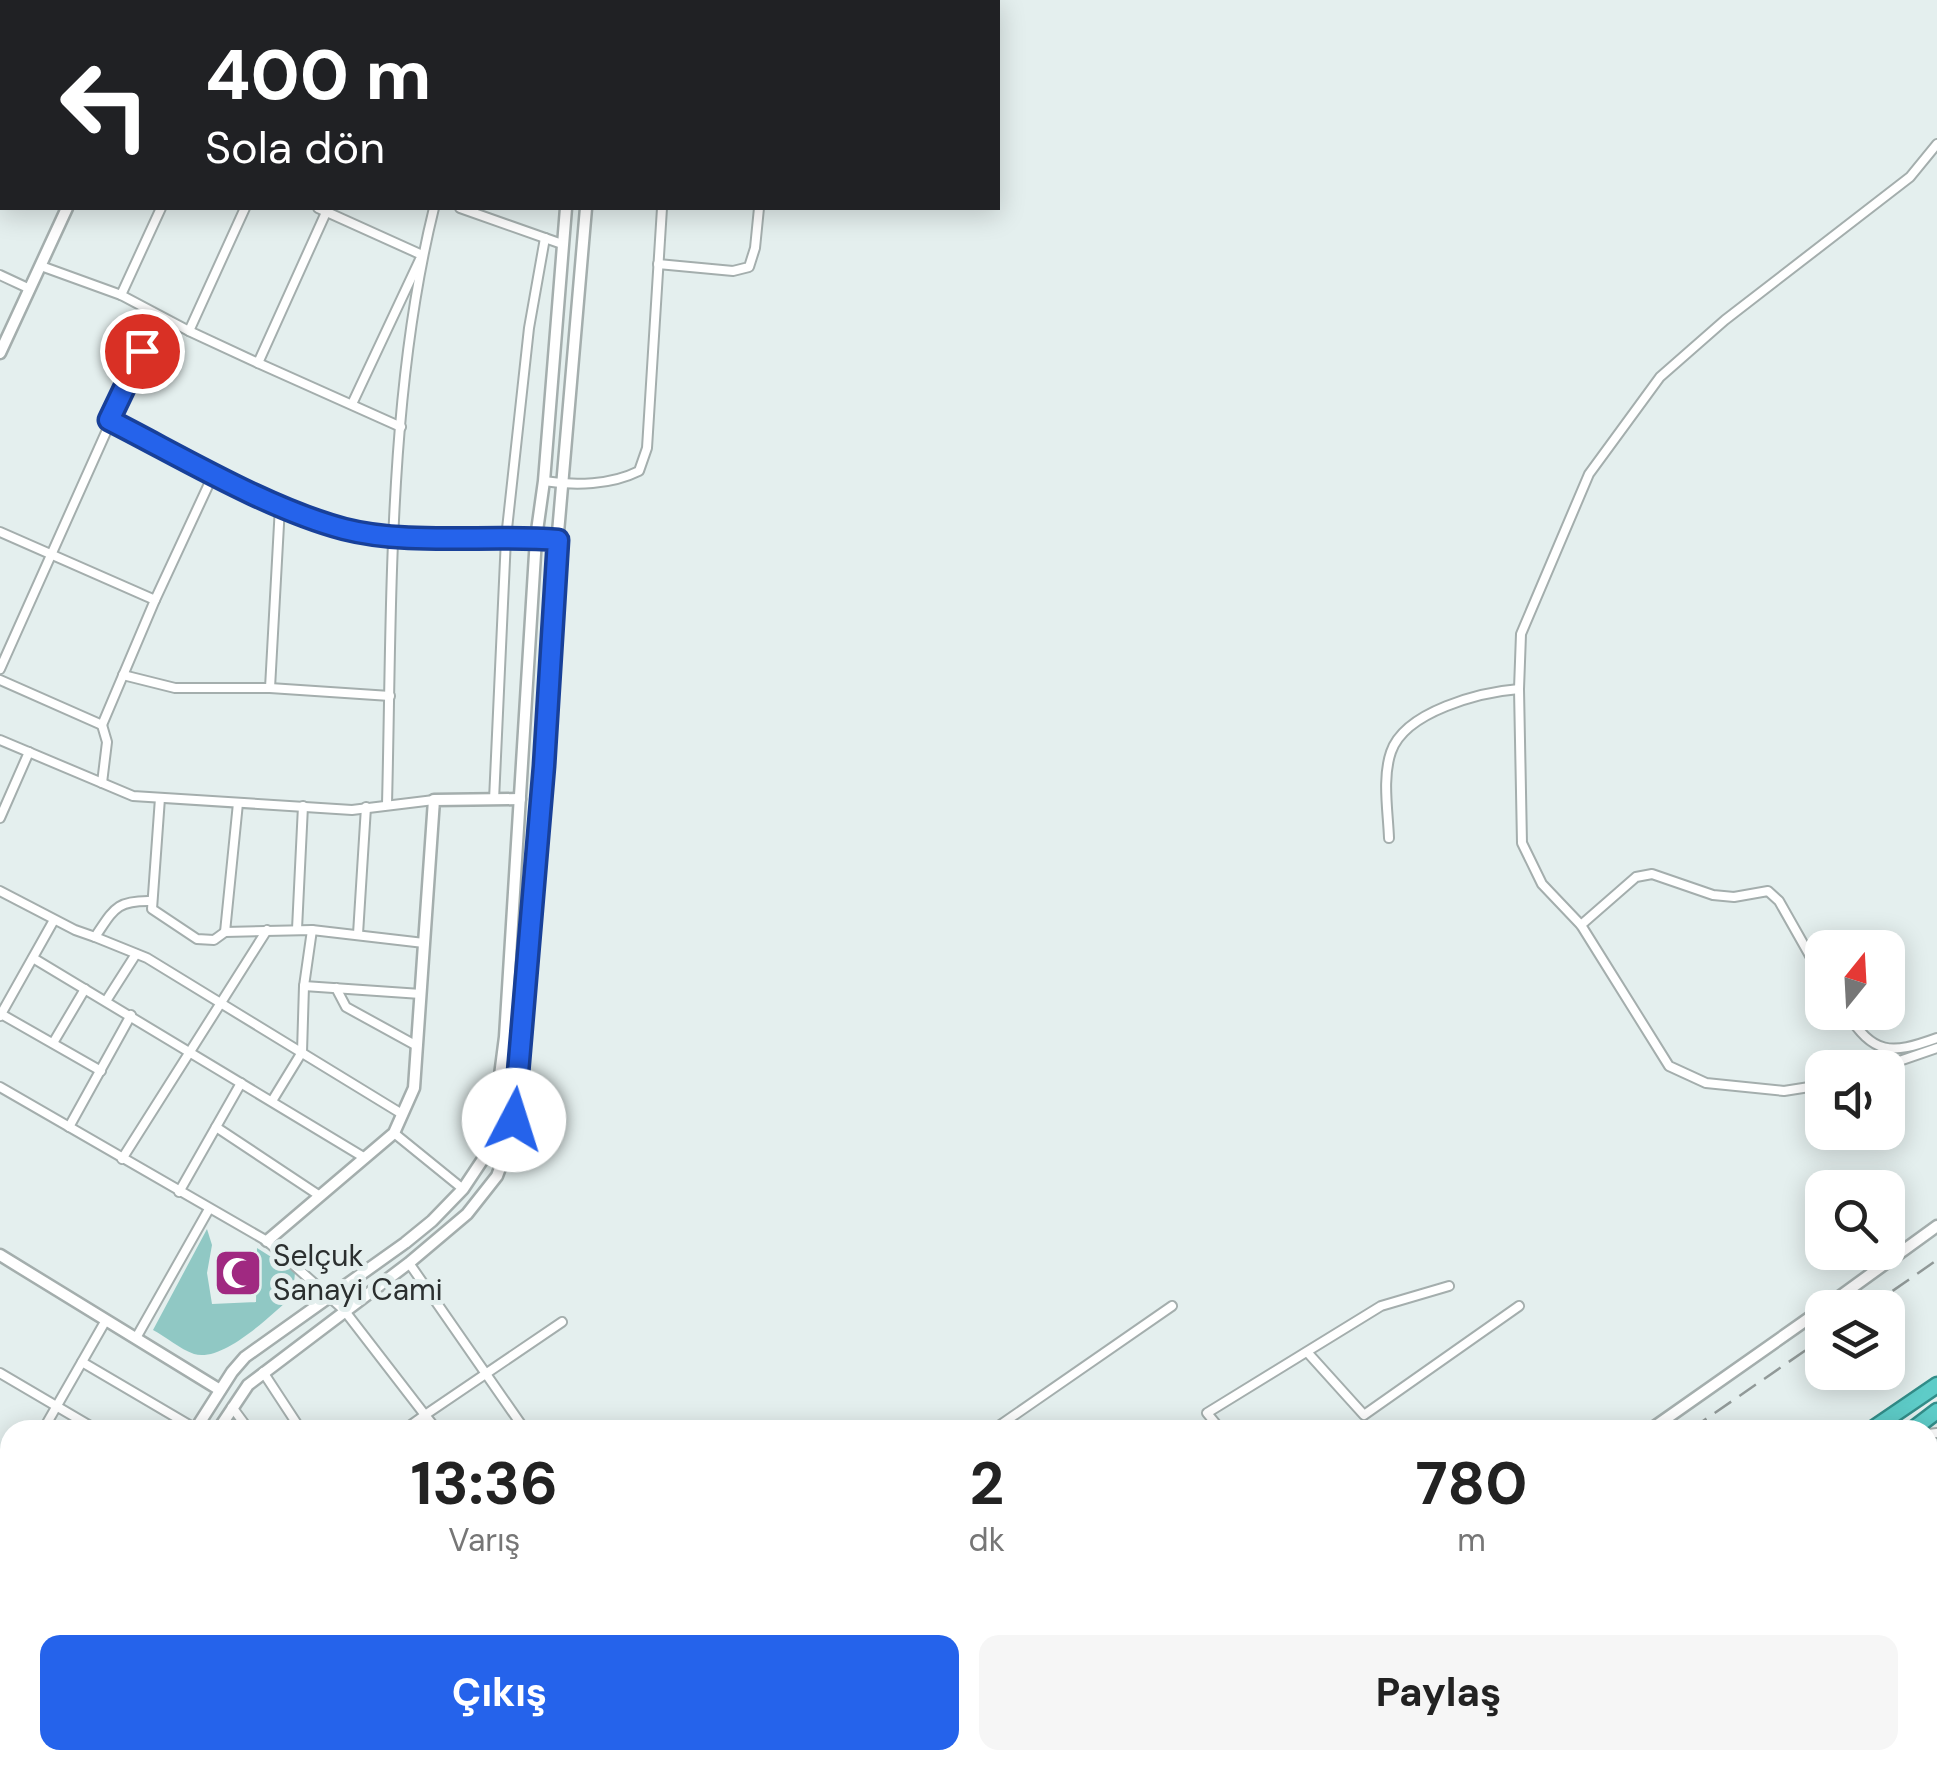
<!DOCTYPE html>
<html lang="tr">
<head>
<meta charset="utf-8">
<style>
  :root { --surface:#fff; --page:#f6f6f6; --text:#222; --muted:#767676; --accent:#2563eb }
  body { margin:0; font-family:"DM Sans",sans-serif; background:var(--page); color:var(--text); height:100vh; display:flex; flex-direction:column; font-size:38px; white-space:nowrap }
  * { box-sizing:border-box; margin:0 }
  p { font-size:32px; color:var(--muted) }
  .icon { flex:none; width:55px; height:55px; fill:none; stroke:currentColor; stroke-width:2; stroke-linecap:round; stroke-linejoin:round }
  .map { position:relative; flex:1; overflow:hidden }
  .sheet { position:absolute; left:0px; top:1420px; width:1938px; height:350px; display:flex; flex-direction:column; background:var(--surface); border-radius:30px 30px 0 0; box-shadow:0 5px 25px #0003 }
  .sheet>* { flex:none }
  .hud { position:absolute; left:0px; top:0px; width:1000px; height:210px; box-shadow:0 5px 25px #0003; background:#202124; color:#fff; overflow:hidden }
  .needle { width:65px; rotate:18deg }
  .fabs { position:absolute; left:1805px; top:930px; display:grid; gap:20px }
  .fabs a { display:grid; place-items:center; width:100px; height:100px; border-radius:20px; background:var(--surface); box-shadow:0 5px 25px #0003; font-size:50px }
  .pin { position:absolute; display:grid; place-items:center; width:85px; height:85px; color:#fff; margin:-42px; border:5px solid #fff; border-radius:50%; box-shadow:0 2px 10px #0007 }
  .me { position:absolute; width:110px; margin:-55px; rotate:5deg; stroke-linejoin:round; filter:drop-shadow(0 0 8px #0008) }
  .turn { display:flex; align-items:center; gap:35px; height:210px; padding:0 40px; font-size:45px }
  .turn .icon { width:130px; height:130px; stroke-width:2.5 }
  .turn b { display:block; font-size:70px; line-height:85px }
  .eta { display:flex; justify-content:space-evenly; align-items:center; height:170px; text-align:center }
  .eta b { font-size:60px; font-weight:700; line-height:70px }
  .action { display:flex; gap:20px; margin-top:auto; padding:20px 40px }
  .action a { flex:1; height:115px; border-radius:20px; background:var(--accent); color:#fff; font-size:40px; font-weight:700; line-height:115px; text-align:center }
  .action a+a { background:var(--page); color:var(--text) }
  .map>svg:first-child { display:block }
  .green { fill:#90c8c4 }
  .forest { fill:#65cbc5 }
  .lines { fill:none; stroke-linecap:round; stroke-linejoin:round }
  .minor-casing { stroke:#a4aead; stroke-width:12 }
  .tertiary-casing { stroke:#a4aead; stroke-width:15 }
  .trunk-casing { stroke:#328d89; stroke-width:19 }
  .minor { stroke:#fff; stroke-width:8 }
  .tertiary { stroke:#fff; stroke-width:10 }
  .trunk { stroke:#5eccc8; stroke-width:14 }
  .rail { stroke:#919998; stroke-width:2.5; stroke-dasharray:20 10; stroke-linecap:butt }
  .route-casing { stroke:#184099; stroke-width:25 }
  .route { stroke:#2563eb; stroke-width:18 }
  .labels { text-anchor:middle; stroke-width:10; stroke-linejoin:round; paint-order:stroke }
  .poi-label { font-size:30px; fill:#2b2f2f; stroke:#e4efee; text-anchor:start }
</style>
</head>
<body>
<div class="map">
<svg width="1937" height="1770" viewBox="0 0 1937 1770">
  <rect width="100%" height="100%" fill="#e4efee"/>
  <path class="green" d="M207 1229 212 1245 207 1273 212 1304 256 1302 257 1248 295 1272 293 1296C272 1314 223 1363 194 1354 180 1349 166 1337 153 1330Z"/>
  <polygon class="forest" points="927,1760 1160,1760 1146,1770 934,1770"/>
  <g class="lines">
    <g class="minor-casing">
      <g id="minor">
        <polyline points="240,0 245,2"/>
        <polyline points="449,0 456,2"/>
        <polyline points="254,2 255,0"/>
        <polyline points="334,2 335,0"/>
        <polyline points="680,2 680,0"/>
        <polyline points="777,2 777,0"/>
        <polyline points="0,11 2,12"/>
        <polyline points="0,89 2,90"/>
        <polyline points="0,171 2,172"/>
        <polyline points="245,208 189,331 258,363"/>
        <polyline points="318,208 422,255 352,404"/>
        <polyline points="328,208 258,363 401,427"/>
        <polyline points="460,208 562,244"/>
        <polyline points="658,264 733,271 749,267 755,248 759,208"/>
        <polyline points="41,266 121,295 189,331"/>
        <polyline points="0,275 30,289"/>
        <polyline points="121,295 161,208"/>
        <path d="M109 421C182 457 266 508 344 529 410 546 490 534 558 540"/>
        <path d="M544 481C575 486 611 485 639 471L647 448 662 208"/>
        <polyline points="0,532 155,600 102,725 0,680"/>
        <polyline points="155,600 214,473"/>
        <polyline points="0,669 158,316"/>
        <polyline points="123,675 175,688 270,688 390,696"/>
        <polyline points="270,688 280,506"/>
        <polyline points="102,725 107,742 102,783"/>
        <polyline points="0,740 133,796 352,810 434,800"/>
        <polyline points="160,798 152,909 197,939 214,940 225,932"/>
        <polyline points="494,800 506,538 529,328 545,238"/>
        <polyline points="238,803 225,932 312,930 424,943"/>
        <path d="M387 804C392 609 387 398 434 208"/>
        <polyline points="0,818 29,752"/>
        <path d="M1389 838C1388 811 1382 778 1391 752 1405 711 1481 692 1519 689"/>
        <path d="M0 891 75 930 95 937C114 909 116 900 152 901"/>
        <polyline points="1581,925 1636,877 1652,874 1713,895 1734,897 1768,891 1779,901 1822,977"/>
        <polyline points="297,929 303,806"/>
        <polyline points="358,934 366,807"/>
        <polyline points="95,937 147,958 402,1114"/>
        <polyline points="33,958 365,1158"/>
        <polyline points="304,986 421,994"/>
        <polyline points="336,988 346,1007 417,1046"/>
        <polyline points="106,1001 136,954"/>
        <path d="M1846 1012C1874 1055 1890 1055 1937 1038"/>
        <polyline points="1,1014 101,1071"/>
        <polyline points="0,1016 54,920"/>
        <polyline points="53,1043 85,989"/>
        <polyline points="1879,1068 1937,1048"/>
        <polyline points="1822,1085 1784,1091 1706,1083 1669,1066 1581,925 1542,884 1522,843 1519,689 1521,634 1589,474 1660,377 1725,320 1910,177 1937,144"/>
        <polyline points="0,1087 267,1241 344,1310 425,1415 562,1322"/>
        <polyline points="272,1101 302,1052 304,986 312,930"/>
        <polyline points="69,1127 131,1015"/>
        <polyline points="216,1127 320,1196"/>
        <polyline points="394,1133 463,1189"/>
        <polyline points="122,1159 267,930"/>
        <polyline points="179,1192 241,1083"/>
        <polyline points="409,1263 525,1430"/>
        <polyline points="136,1338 209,1209"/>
        <polyline points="1308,1353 1364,1415 1519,1306"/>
        <polyline points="82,1362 196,1429"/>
        <polyline points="263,1372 301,1430"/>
        <polyline points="0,1373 97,1430"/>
        <polyline points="232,1407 249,1430"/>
        <polyline points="43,1430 106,1320"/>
        <polyline points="404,1430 425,1415 437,1430"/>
        <polyline points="993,1430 1172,1306"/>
        <polyline points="1221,1430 1207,1413 1381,1306 1449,1286"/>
        <polyline points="1928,1434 1937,1433"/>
        <polyline points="0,1505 10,1487"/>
        <polyline points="0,1528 10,1533"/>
        <polyline points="0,1640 10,1648"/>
        <polyline points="414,1760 421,1770"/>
        <polyline points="905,1760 912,1770"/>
        <polyline points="879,1770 892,1760"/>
        <polyline points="1489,1770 1504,1760"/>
      </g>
    </g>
    <g class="tertiary-casing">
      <g id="tertiary">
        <polyline points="562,0 564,2"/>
        <polyline points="160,2 161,0"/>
        <polyline points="585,2 585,0"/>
        <polyline points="601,2 601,0"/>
        <polyline points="0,353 67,208"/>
        <polyline points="267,1241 394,1133 414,1088 434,800 520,799"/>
        <polyline points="0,1255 220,1390"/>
        <polyline points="1824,1308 1937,1226"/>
        <polyline points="195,1430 232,1372 245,1357 405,1243 432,1221 463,1189 483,1159 495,1114 505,1037 536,538 544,481 566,208"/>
        <polyline points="218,1430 248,1385 409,1263 467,1214 497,1176 507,1149 514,1119 527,973 543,766 551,614 586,208"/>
        <polyline points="1650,1430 1822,1309"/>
        <polyline points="0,1705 10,1697"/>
        <polyline points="0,1736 10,1728"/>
        <polyline points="1167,1770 1181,1760"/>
      </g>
    </g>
    <g class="trunk-casing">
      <g id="trunk">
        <polyline points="1871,1430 1937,1385"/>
        <polyline points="1912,1430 1937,1411"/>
        <polyline points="1359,1770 1375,1760"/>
        <polyline points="1381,1770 1396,1760"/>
        <polyline points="1406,1770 1421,1760"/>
        <polyline points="1434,1770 1449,1760"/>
      </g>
    </g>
    <use href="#minor" class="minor"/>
    <use href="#tertiary" class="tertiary"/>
    <use href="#trunk" class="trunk"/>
    <g class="rail">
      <polyline points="1868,1308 1937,1260"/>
      <polyline points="1690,1430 1822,1339"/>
      <polyline points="1201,1770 1216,1760"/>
      <polyline points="1225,1770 1239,1760"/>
    </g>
  </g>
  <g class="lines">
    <g class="route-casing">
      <path id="route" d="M142 351 109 420C180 456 268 509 344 529 410 546 490 534 558 540L544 766 514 1120"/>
    </g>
    <use href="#route" class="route"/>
  </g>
  <defs>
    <g id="mosque-square" transform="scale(2.5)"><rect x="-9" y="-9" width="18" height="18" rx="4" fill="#a02981" stroke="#e4efee"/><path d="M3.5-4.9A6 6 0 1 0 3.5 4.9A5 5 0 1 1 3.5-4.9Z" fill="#fff"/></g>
  </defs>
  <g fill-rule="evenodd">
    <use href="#mosque-square" x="238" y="1273"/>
  </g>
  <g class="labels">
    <g class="poi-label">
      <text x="273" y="1266">Selçuk<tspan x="273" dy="34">Sanayi Cami</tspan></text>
    </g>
  </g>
</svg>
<div class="fabs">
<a><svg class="needle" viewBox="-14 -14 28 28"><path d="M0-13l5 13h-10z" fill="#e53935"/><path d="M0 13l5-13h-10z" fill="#767676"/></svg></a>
<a><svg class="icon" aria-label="sound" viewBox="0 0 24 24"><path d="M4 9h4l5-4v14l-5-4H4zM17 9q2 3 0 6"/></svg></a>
<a><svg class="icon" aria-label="search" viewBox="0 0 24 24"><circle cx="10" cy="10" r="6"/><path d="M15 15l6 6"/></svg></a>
<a><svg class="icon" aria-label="layers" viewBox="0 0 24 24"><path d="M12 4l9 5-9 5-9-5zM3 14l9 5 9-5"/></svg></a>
</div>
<div class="pin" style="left:142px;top:351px;background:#d93025"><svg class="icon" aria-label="arrive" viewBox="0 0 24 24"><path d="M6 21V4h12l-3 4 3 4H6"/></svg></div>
<svg class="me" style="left:514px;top:1120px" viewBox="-20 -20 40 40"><circle r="19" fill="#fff"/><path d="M0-13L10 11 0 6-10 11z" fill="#2563eb"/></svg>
<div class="hud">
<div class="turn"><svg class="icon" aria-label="left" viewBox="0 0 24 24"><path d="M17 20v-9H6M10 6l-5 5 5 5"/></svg><div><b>400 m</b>Sola dön</div></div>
</div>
<section class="sheet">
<div class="eta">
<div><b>13:36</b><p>Varış</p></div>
<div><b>2</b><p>dk</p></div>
<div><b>780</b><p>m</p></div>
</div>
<div class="action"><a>Çıkış</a><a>Paylaş</a></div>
</section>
</div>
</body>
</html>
